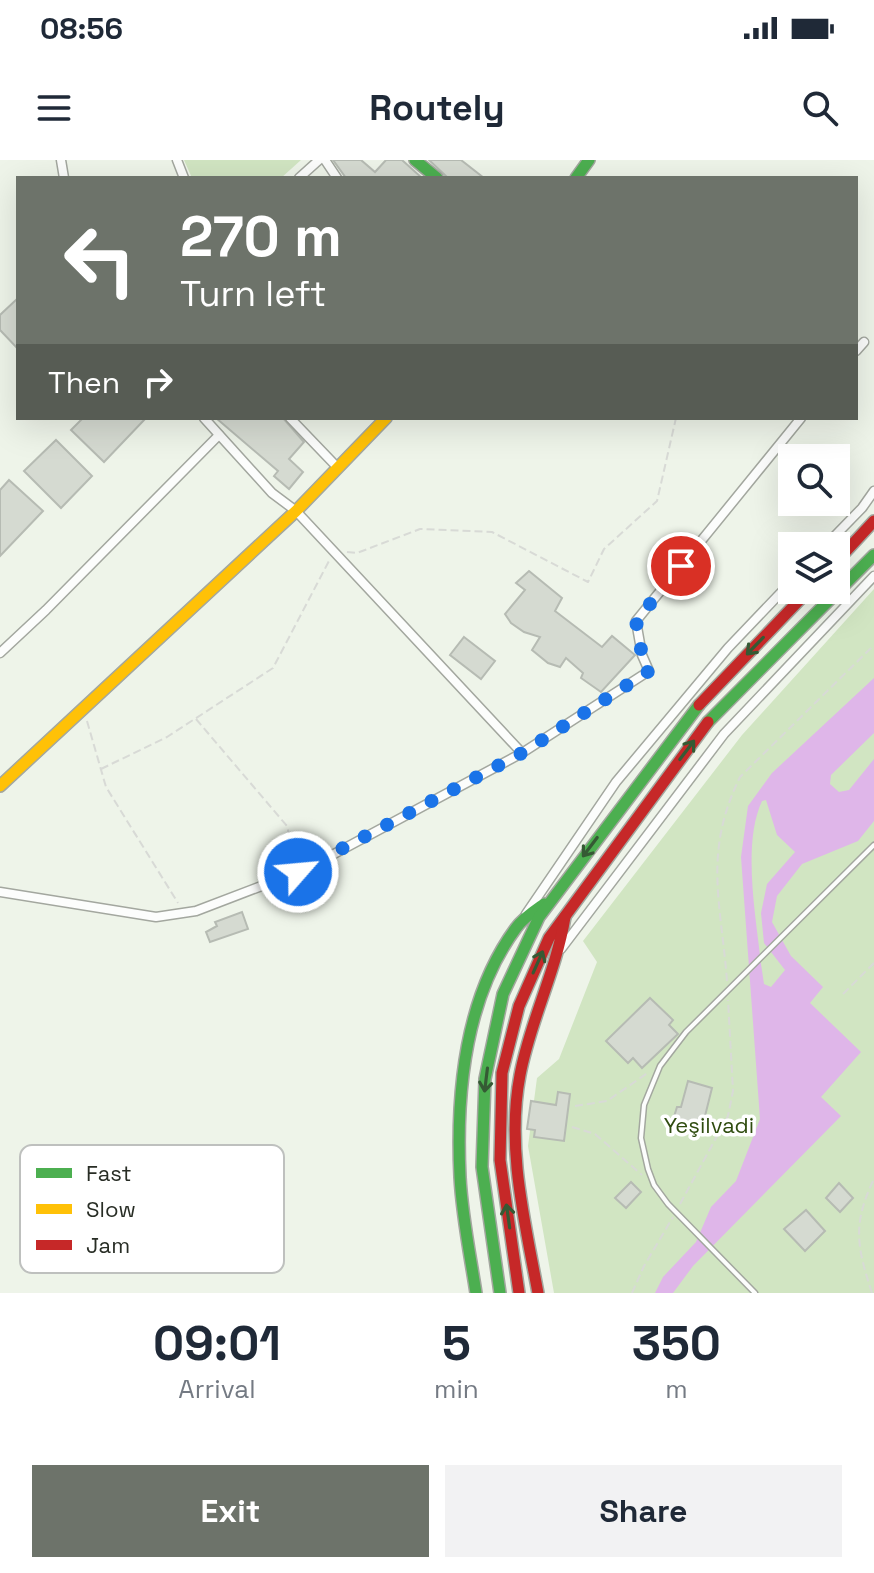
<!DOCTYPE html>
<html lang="en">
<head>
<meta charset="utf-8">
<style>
  :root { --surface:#fff; --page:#f2f2f3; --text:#1f2937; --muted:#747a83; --accent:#6d736a }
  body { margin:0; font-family:"Space Grotesk",sans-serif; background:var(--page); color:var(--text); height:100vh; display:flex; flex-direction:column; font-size:30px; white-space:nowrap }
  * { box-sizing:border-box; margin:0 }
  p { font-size:26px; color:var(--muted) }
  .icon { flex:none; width:44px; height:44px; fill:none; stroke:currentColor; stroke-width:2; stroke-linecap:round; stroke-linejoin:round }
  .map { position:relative; height:1133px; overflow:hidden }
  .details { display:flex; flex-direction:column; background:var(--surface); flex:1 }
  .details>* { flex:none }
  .top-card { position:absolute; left:16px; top:16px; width:842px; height:244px; border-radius:0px; box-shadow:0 8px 32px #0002; background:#6d736a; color:#fff; overflow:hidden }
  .tools { position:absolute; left:778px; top:284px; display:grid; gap:16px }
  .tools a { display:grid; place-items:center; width:72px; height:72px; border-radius:0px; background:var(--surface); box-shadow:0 8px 32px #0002; font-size:40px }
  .pin { position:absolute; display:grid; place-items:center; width:68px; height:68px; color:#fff; margin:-34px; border:4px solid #fff; border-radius:50%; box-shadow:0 2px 8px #0007 }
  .me { position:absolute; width:88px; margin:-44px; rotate:63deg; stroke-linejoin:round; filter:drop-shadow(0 0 6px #0008) }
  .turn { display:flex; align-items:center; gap:28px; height:168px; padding:0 32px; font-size:36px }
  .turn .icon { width:104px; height:104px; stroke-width:2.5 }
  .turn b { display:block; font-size:56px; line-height:68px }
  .then { display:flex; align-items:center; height:76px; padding:0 32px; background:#0003; gap:16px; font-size:30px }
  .eta { display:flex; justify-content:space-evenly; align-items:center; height:136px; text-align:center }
  .eta b { font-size:48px; font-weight:700; line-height:56px }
  .primary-button { display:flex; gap:16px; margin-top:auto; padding:16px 32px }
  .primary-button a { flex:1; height:92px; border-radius:0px; background:var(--accent); color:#fff; font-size:32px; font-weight:700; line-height:92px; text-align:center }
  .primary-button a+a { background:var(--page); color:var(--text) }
  .status { display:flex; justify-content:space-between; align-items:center; height:56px; padding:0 40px; background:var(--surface); direction:ltr }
  .status svg { height:22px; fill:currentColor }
  header { display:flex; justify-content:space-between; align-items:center; height:104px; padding:0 32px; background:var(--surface); font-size:36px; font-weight:700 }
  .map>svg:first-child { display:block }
  .green { fill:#d1e5c2 }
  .water { fill:#dfb6e9; fill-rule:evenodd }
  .building { fill:#d5dad1; stroke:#b6bbb3; stroke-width:2 }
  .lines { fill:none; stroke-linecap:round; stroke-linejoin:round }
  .lane-casing { stroke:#a3a79f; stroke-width:7 }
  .street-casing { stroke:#a3a79f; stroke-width:11 }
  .fast-casing { stroke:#a3a79f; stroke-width:14 }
  .slow-casing { stroke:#a3a79f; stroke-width:14 }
  .jam-casing { stroke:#a3a79f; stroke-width:14 }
  .path { stroke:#d8dad6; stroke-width:2; stroke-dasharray:8 4; stroke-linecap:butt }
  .lane { stroke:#fcfdfc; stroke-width:4 }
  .street { stroke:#fcfdfc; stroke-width:8 }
  .fast { stroke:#4caf50; stroke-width:11 }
  .slow { stroke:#ffc107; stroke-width:11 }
  .jam { stroke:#c62828; stroke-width:11 }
  .oneway { stroke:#355a34 }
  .route { stroke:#1a73e8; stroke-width:14; stroke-dasharray:0 25.2 }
  .labels { text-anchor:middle; stroke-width:7; stroke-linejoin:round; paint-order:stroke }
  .park-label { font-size:22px; fill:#2f4c0f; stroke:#fff }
  .key { fill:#fff; stroke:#bec0be; stroke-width:2 }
  .key-label { font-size:22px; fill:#282d25 }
</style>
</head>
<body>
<div class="status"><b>08:56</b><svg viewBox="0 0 49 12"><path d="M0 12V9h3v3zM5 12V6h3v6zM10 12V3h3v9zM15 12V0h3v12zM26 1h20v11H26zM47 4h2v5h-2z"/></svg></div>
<header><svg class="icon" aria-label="menu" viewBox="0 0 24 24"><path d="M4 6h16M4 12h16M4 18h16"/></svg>Routely<svg class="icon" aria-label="search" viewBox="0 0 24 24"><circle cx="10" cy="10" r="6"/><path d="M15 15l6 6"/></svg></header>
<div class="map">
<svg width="874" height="1133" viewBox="0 0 874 1133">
  <rect width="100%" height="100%" fill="#eef4e9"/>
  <g class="green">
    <polygon points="184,0 301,0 281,18 192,18"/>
    <polygon points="874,429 874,1133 554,1133 528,986 537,918 559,899 597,802 583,781 742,575"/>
  </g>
  <path class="water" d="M874 518V573L831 615 830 624 839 632 849 630 874 599V661L858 681 802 704 777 736 772 762 791 796 823 827 810 843 861 892 821 937 841 956 693 1106 673 1133H655L663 1117 696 1082 711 1047 736 1021 760 959 741 697 748 646 772 613ZM766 640 777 675 795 692 767 724 761 753 764 783 785 810 771 827 764 824 761 804C756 756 742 684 762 641Z"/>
  <g class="building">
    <polygon points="333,0 361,0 375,12 386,0 402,0 422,18 346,18"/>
    <polygon points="429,0 461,0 484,18 448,18"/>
    <polygon points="18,138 18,189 0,170 0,155"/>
    <polygon points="83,258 146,258 104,302 71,270"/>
    <polygon points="216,258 283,258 304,282 289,299 303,312 289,329 274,316 278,311"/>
    <polygon points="56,280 92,316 61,348 24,311"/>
    <polygon points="9,320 43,351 0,396 0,330"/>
    <polygon points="529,411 562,438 555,451 602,487 612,476 635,495 601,532 581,518 583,513 566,498 560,507 548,503 532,490 540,477 524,472 511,463 505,454 525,430 516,423"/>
    <polygon points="464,477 495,501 481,519 450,495"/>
    <polygon points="242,752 248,769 210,782 206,772 217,766 215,762"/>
    <polygon points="650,838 673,860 669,865 678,874 642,908 633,898 628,903 606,881"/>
    <polygon points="688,921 712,928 701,972 672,963 677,947 681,947"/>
    <polygon points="558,932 570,934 564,981 534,977 535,970 527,969 531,941 556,945"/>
    <polygon points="631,1022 641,1032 626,1048 615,1038"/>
    <polygon points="839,1023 853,1038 840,1052 826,1038"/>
    <polygon points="806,1050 825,1071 805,1091 784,1069"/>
  </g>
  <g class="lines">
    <g class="lane-casing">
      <polyline id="lane" points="755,1133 668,1044 654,1025 648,1009 641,978 644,945 660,906 686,872 874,685"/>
    </g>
    <g class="street-casing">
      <g id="street">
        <polyline points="61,0 64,18"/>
        <polyline points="177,0 184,18"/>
        <polyline points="325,0 337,18"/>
        <polyline points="299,18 319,0"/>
        <polyline points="856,191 864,182"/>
        <polyline points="204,258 272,333 296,351 522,593"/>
        <polyline points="290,258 338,308"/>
        <polyline points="825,386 862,348 874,331"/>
        <polyline points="0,493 46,450 219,275"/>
        <polyline points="0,732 156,757 196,751 306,709 522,593 649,511 642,495 636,461 801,258"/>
        <polyline points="526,754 616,622 728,488 792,421"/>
        <polyline points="561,789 724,574 874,416"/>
      </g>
    </g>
    <g class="fast-casing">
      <g id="fast">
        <polyline points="415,0 437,18"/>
        <polyline points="576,18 589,0"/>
        <polyline points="708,562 874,395"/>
        <path d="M476 1133C470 1094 462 1056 460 1017 456 934 465 837 516 768 523 758 534 751 544 744"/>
        <polyline points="500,1133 482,1007 485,919 503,834 539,757 699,545"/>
      </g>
    </g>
    <g class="slow-casing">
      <polyline id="slow" points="0,626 296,351 386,258"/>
    </g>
    <g class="jam-casing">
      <g id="jam">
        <polyline points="836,402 874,361"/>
        <polyline points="699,545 809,430"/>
        <polyline points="519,1133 500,1000 502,913 519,846 549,778 708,562"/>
        <path d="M538 1133C525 1062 506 988 520 915 530 861 556 812 565 757"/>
      </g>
    </g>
    <g class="path">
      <polyline points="347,392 357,393 420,369 492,372 588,422 604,389 657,341 676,258"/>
      <polyline points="196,559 287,666 296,703"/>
      <polyline points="87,561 106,627 178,743"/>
      <polyline points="101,609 167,577 273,508 330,399"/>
      <path d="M727 821C721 742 703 693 740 617L874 485"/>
      <polyline points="843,834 874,803"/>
      <polyline points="575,946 607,941 649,912"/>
      <polyline points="572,967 595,974 642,1015"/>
      <polyline points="680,1044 728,956 733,931 728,840"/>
      <polyline points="632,1133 644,1106 673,1057"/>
      <path d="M872 1133C857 1087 852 1064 874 1019"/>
    </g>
    <use href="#lane" class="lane"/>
    <use href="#street" class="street"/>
    <use href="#fast" class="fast"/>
    <use href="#slow" class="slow"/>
    <use href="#jam" class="jam"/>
  </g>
  <defs><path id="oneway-shaft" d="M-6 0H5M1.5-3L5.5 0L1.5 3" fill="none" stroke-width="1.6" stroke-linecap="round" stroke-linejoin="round" transform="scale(2)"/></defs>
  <g class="oneway">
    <use href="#oneway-shaft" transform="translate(755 486) rotate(134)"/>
    <use href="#oneway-shaft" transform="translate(687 590) rotate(-53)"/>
    <use href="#oneway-shaft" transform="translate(590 687) rotate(127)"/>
    <use href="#oneway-shaft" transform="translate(538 802) rotate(-66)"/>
    <use href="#oneway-shaft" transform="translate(486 920) rotate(97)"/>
    <use href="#oneway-shaft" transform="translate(508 1056) rotate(-98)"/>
  </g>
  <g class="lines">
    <polyline class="route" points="298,712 522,593 649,511 642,495 636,461 681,406"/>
  </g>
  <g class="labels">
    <g class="park-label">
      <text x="709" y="973">Yeşilvadi</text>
    </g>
  </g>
  <rect x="20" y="985" width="264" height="128" rx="12" class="key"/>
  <rect x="36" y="1008" width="36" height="10" fill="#4caf50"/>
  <rect x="36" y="1044" width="36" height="10" fill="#ffc107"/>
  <rect x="36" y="1080" width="36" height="10" fill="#c62828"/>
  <g class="key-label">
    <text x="86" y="1021">Fast</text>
    <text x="86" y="1057">Slow</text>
    <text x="86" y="1093">Jam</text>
  </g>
</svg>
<div class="tools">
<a><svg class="icon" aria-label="search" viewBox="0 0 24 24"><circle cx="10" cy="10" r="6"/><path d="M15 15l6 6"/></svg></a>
<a><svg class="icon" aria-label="layers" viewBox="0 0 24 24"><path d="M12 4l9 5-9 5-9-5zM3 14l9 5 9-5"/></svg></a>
</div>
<div class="pin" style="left:681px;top:406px;background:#d93025"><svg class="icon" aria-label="arrive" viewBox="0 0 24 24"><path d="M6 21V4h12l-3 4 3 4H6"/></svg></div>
<svg class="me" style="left:298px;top:712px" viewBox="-20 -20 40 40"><circle r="17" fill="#1a73e8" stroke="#fff" stroke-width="3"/><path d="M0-11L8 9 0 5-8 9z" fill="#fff"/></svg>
<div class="top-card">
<div class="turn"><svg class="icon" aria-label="left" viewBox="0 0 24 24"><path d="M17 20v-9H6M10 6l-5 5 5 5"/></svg><div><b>270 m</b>Turn left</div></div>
<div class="then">Then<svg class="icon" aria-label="right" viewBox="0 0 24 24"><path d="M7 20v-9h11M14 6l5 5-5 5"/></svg></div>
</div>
</div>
<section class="details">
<div class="eta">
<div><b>09:01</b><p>Arrival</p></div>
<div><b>5</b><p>min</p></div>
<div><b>350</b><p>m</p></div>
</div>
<div class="primary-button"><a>Exit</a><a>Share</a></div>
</section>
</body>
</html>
